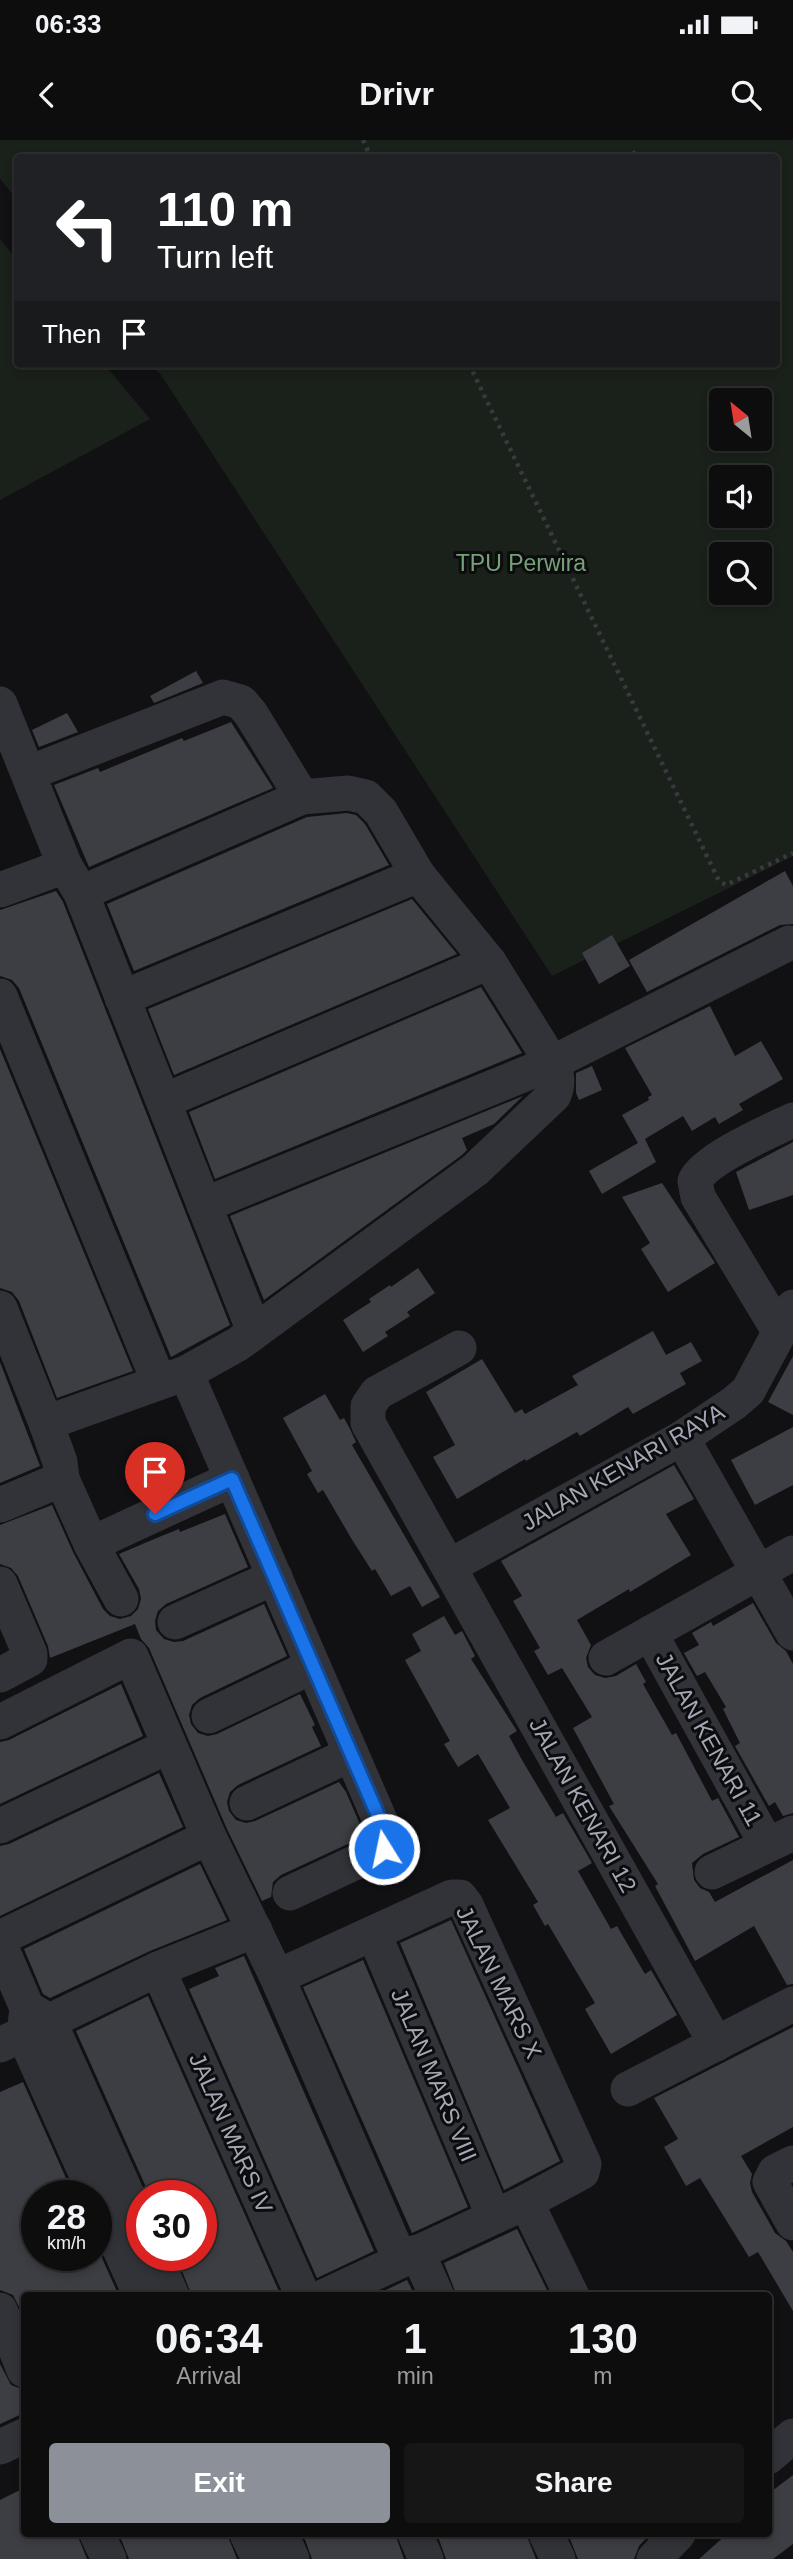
<!DOCTYPE html>
<html lang="en">
<head>
<meta charset="utf-8">
<style>
  :root { --surface:#0d0d0e; --page:#161617; --text:#f1f3f6; --muted:#9a9c9e; --line:#2d2d2e; --accent:#8c9099 }
  body { margin:0; font-family:Helvetica,sans-serif; background:var(--page); color:var(--text); height:100vh; display:flex; flex-direction:column; font-size:26px; white-space:nowrap }
  * { box-sizing:border-box; margin:0 }
  p { font-size:23px; color:var(--muted) }
  .icon { flex:none; width:38px; height:38px; fill:none; stroke:currentColor; stroke-width:2; stroke-linecap:round; stroke-linejoin:round }
  .map { position:relative; flex:1; overflow:hidden }
  .panel { position:absolute; left:21px; top:2152px; width:751px; height:245px; display:flex; flex-direction:column; background:var(--surface); border-radius:7px; box-shadow:0 4px 10px #0003,0 0 0 2px var(--line) }
  .panel>* { flex:none }
  .top-card { position:absolute; left:14px; top:14px; width:766px; height:214px; border-radius:7px; box-shadow:0 4px 10px #0003,0 0 0 2px var(--line); background:#202124; color:#fff; overflow:hidden }
  .needle { width:46px; rotate:330deg }
  .buttons { position:absolute; left:709px; top:248px; display:grid; gap:14px }
  .buttons a { display:grid; place-items:center; width:63px; height:63px; border-radius:7px; background:var(--surface); box-shadow:0 4px 10px #0003,0 0 0 2px var(--line); font-size:35px }
  .speed { position:absolute; left:21px; top:2040px; display:flex; gap:14px; font-size:35px; font-weight:700; text-align:center }
  .speed>* { display:grid; place-content:center; width:91px; height:91px; border-radius:50%; background:var(--surface); box-shadow:0 4px 10px #0003,0 0 0 2px var(--line); line-height:1 }
  .speed small { font-size:18px; font-weight:400 }
  .speed .limit { border:10px solid #d22; background:#fff; color:#111 }
  .pin { position:absolute; display:grid; place-items:center; width:60px; height:60px; color:#fff; margin:-72px -30px; border-radius:50% 50% 50% 0; rotate:-45deg; box-shadow:0 0 7px #0007 }
  .pin .icon { rotate:45deg }
  .me { position:absolute; width:77px; margin:-38px; rotate:350deg; stroke-linejoin:round; filter:drop-shadow(0 0 5px #0008) }
  .turn { display:flex; align-items:center; gap:24px; height:147px; padding:0 28px; font-size:32px }
  .turn .icon { width:91px; height:91px; stroke-width:2.5 }
  .turn b { display:block; font-size:49px; line-height:60px }
  .then { display:flex; align-items:center; height:66px; padding:0 28px; background:#0003; gap:14px; font-size:26px }
  .eta { display:flex; justify-content:space-evenly; align-items:center; height:119px; text-align:center }
  .eta b { font-size:42px; font-weight:700; line-height:49px }
  .action { display:flex; gap:14px; margin-top:auto; padding:14px 28px }
  .action a { flex:1; height:80px; border-radius:7px; background:var(--accent); color:#fff; font-size:28px; font-weight:700; line-height:80px; text-align:center }
  .action a+a { background:var(--page); color:var(--text) }
  .status { display:flex; justify-content:space-between; align-items:center; height:49px; padding:0 35px; background:var(--surface); direction:ltr }
  .status svg { height:19px; fill:currentColor }
  header { display:flex; justify-content:space-between; align-items:center; height:91px; padding:0 28px; background:var(--surface); font-size:32px; font-weight:700 }
  .map>svg:first-child { display:block }
  .green { fill:#19211a; fill-rule:evenodd }
  .building { fill:#3d3e43 }
  .lines { fill:none; stroke-linecap:round; stroke-linejoin:round }
  .path { stroke:#383a3f; stroke-width:4.5; stroke-dasharray:3.5 5; stroke-linecap:butt }
  .minor { stroke:#323338; stroke-width:35 }
  .route-casing { stroke:#114b97; stroke-width:18 }
  .route { stroke:#1a73e8; stroke-width:12 }
  .labels { text-anchor:middle; stroke-width:6; stroke-linejoin:round; paint-order:stroke }
  .park-label { font-size:23px; fill:#76a278; stroke:#0c0c0e }
  .street-label { font-size:23px; fill:#a1a7b5; stroke:#0c0c0e }
</style>
</head>
<body>
<div class="status"><b>06:33</b><svg viewBox="0 0 49 12"><path d="M0 12V9h3v3zM5 12V6h3v6zM10 12V3h3v9zM15 12V0h3v12zM26 1h20v11H26zM47 4h2v5h-2z"/></svg></div>
<header><svg class="icon" aria-label="back" viewBox="0 0 24 24"><path d="M15 5l-7 7 7 7"/></svg>Drivr<svg class="icon" aria-label="search" viewBox="0 0 24 24"><circle cx="10" cy="10" r="6"/><path d="M15 15l6 6"/></svg></header>
<div class="map">
<svg width="793" height="2419" viewBox="0 0 793 2419">
  <rect width="100%" height="100%" fill="#111113"/>
  <g class="green">
    <path d="M0 0H793V716L552 836 163 238 152 224H777V18H18L17 60 0 39ZM721 261H760V299H721ZM721 338H760V376H721ZM721 415H760V453H721Z"/>
    <polygon points="0,99 17,120 18,224 104,224 150,279 0,360"/>
  </g>
  <g class="building">
    <polygon points="196,531 203,543 154,563 150,556"/>
    <polygon points="67,573 78,592 39,607 32,590"/>
    <polygon points="231,582 273,648 89,727 54,645 98,628 100,632 182,598 184,601"/>
    <polygon points="347,673 356,675 365,684 389,725 134,831 107,764 307,677"/>
    <polygon points="785,731 793,746 793,784 780,785 647,852 629,820"/>
    <polygon points="56,751 63,762 230,1185 171,1217 19,848 12,840 0,836 0,770"/>
    <polygon points="412,759 457,814 174,935 148,869"/>
    <polygon points="612,795 630,826 599,844 582,813"/>
    <polygon points="481,847 522,913 215,1039 189,972"/>
    <polygon points="710,866 735,916 761,901 783,939 739,964 743,970 719,984 715,977 692,991 683,976 640,1002 645,999 656,1022 602,1054 589,1031 638,1003 622,975 649,960 648,957 652,955 625,908"/>
    <polygon points="0,909 133,1231 57,1258 19,1161 12,1152 0,1148"/>
    <polygon points="592,926 602,950 579,960 576,953 576,933"/>
    <polygon points="523,956 494,984 462,998 467,1010 462,1015 264,1160 230,1076"/>
    <polygon points="793,1002 793,1055 749,1070 736,1032"/>
    <polygon points="662,1043 715,1123 668,1152 641,1109 650,1103 622,1057"/>
    <polygon points="418,1128 435,1153 407,1172 410,1176 385,1192 388,1196 363,1212 343,1180 371,1162 369,1159 390,1145 391,1147"/>
    <polygon points="653,1191 666,1215 691,1202 702,1221 680,1233 686,1244 633,1274 628,1267 580,1296 577,1292 526,1321 525,1319 457,1359 433,1317 455,1305 426,1252 482,1219 515,1273 522,1269 525,1274 578,1245 572,1236"/>
    <polygon points="793,1216 793,1275 768,1262"/>
    <polygon points="0,1222 40,1326 0,1343"/>
    <polygon points="325,1254 340,1280 344,1278 349,1287 356,1302 352,1305 440,1457 422,1467 410,1446 391,1456 375,1429 372,1431 351,1398 323,1350 318,1353 307,1334 312,1331 283,1278"/>
    <polygon points="793,1287 793,1345 755,1365 731,1320"/>
    <polygon points="674,1325 694,1359 666,1374 691,1415 630,1452 629,1449 577,1480 591,1505 586,1518 588,1527 595,1535 605,1538 616,1536 636,1524 646,1542 643,1544 672,1595 676,1593 712,1661 718,1658 739,1697 703,1714 692,1723 694,1740 700,1748 709,1752 715,1762 793,1720 793,1844 787,1845 754,1786 695,1821 655,1746 658,1744 609,1666 614,1664 573,1588 592,1577 562,1528 548,1535 534,1511 540,1508 513,1461 522,1456 501,1421"/>
    <polygon points="52,1365 73,1412 103,1469 110,1476 120,1479 131,1476 138,1469 141,1459 139,1449 119,1414 159,1397 179,1389 180,1392 225,1374 248,1427 166,1464 158,1471 155,1481 156,1490 164,1499 174,1502 183,1501 264,1464 287,1516 200,1558 192,1565 189,1575 191,1584 198,1593 208,1596 217,1594 300,1554 315,1585 312,1587 321,1606 238,1645 230,1652 227,1662 229,1671 236,1680 246,1683 255,1681 339,1642 346,1652 365,1696 281,1735 273,1742 271,1757 262,1761 227,1689 149,1508 141,1499 135,1484 50,1518 48,1506 18,1436 11,1428 0,1424 0,1385"/>
    <polygon points="753,1463 776,1503 786,1511 793,1524 793,1673 783,1676 775,1662 769,1666 735,1606 740,1603 723,1569 726,1567 705,1532 697,1536 684,1513 699,1505 692,1493 711,1482 713,1486"/>
    <polygon points="444,1476 455,1495 462,1491 475,1516 471,1519 517,1591 509,1596 522,1620 556,1677 563,1673 592,1723 578,1731 611,1789 617,1786 645,1834 651,1830 677,1875 611,1914 585,1869 595,1863 548,1784 545,1786 533,1765 538,1762 488,1680 510,1668 478,1614 458,1627 444,1604 450,1601 405,1520 421,1511 412,1494"/>
    <polygon points="121,1544 143,1596 0,1664 0,1602 9,1600"/>
    <polygon points="159,1633 183,1687 0,1776 0,1706 9,1704"/>
    <polygon points="200,1724 227,1780 150,1811 50,1858 43,1854 24,1809"/>
    <polygon points="451,1780 560,2021 504,2050 400,1803"/>
    <polygon points="244,1816 374,2111 317,2138 189,1849 219,1836 215,1828"/>
    <polygon points="363,1820 468,2067 412,2093 303,1847"/>
    <polygon points="148,1856 281,2156 192,2156 176,2116 201,2116 201,2056 150,2056 76,1891"/>
    <polygon points="793,1887 793,1987 741,2016 752,2034 750,2043 752,2052 775,2093 786,2101 793,2112 793,2171 758,2112 749,2117 700,2038 686,2046 664,2007 678,1999 654,1958"/>
    <polygon points="23,1942 74,2056 37,2056 37,2084 32,2086 37,2098 37,2116 101,2116 119,2156 24,2156 24,2177 13,2155 0,2150 0,1952"/>
    <polygon points="517,2089 550,2156 457,2156 444,2123"/>
    <polygon points="407,2140 415,2156 373,2156"/>
    <polygon points="0,2224 11,2245 24,2250 24,2273 0,2284"/>
    <polygon points="793,2335 793,2404 773,2419 699,2419 727,2394 768,2394 768,2354"/>
    <polygon points="24,2348 24,2394 77,2394 87,2419 0,2419 0,2360"/>
    <polygon points="119,2394 227,2394 237,2419 129,2419"/>
    <polygon points="303,2394 395,2394 404,2419 312,2419"/>
    <polygon points="437,2394 526,2394 536,2419 446,2419"/>
    <polygon points="568,2394 650,2394 639,2406 634,2419 578,2419"/>
  </g>
  <g class="lines">
    <g class="path">
      <polyline points="363,0 371,18"/>
      <polyline points="625,18 636,12"/>
      <polyline points="469,224 719,741 726,745 793,713"/>
    </g>
    <g class="minor">
      <polyline points="0,564 65,726 81,753 254,1191"/>
      <path d="M29 633 223 557 241 562 251 574 302 657 348 653 366 657 381 672 418 735 489 822 552 923C557 935 559 942 554 955L475 1030 238 1204 186 1233 46 1283"/>
      <polyline points="0,750 65,726"/>
      <polyline points="81,753 302,657"/>
      <polyline points="0,856 159,1242"/>
      <polyline points="122,858 418,735"/>
      <polyline points="164,961 489,822"/>
      <polyline points="204,1065 552,923 789,803"/>
      <polyline points="0,1168 46,1283 60,1322 62,1339 91,1404 121,1459"/>
      <path d="M779 1191 698 1057 695 1041C705 1019 770 991 793 980"/>
      <polyline points="459,1208 377,1253 368,1266 368,1283 716,1904"/>
      <polyline points="682,1298 793,1493"/>
      <polyline points="232,1339 386,1694 384,1709 290,1753"/>
      <polyline points="0,1365 62,1339"/>
      <polyline points="91,1404 232,1339 186,1233"/>
      <polyline points="450,1426 682,1298 734,1263 748,1251 793,1167"/>
      <polyline points="0,1444 30,1514 30,1519 0,1535"/>
      <polyline points="175,1482 275,1437"/>
      <polyline points="650,1493 767,1705"/>
      <polyline points="606,1518 793,1413"/>
      <polyline points="209,1576 313,1526"/>
      <polyline points="0,1582 131,1516 209,1697 277,1837 400,2119"/>
      <polyline points="247,1663 351,1614"/>
      <polyline points="0,1686 169,1606"/>
      <polyline points="712,1732 793,1693"/>
      <polyline points="374,1794 494,2077"/>
      <polyline points="0,1798 209,1697"/>
      <polyline points="0,1805 27,1868 24,1895"/>
      <polyline points="158,1829 303,2156"/>
      <polyline points="277,1837 452,1757 460,1757 466,1765 584,2024 582,2032 526,2062 325,2156"/>
      <polyline points="30,1870 49,1881 142,2088"/>
      <polyline points="24,1895 141,2156"/>
      <polyline points="0,1905 158,1829 255,1790"/>
      <polyline points="628,1949 793,1864"/>
      <polyline points="793,2023 775,2032 770,2042 793,2083"/>
      <polyline points="526,2062 572,2156"/>
      <polyline points="417,2112 437,2156"/>
      <polyline points="154,2116 172,2156"/>
      <polyline points="0,2170 24,2230"/>
      <polyline points="0,2307 24,2296"/>
      <polyline points="768,2317 793,2296"/>
      <polyline points="97,2394 109,2419"/>
      <polyline points="247,2394 259,2419"/>
      <polyline points="281,2394 292,2419"/>
      <polyline points="415,2394 426,2419"/>
      <polyline points="546,2394 558,2419"/>
      <polyline points="654,2419 678,2394"/>
    </g>
  </g>
  <g class="lines">
    <g class="route-casing">
      <polyline id="route" points="155,1374 232,1339 386,1694 384,1709"/>
    </g>
    <use href="#route" class="route"/>
  </g>
  <g class="labels">
    <g class="park-label">
      <text x="521" y="431">TPU Perwira</text>
    </g>
    <g class="street-label">
      <text transform="translate(623 1327) rotate(-30)" y="8">JALAN KENARI RAYA</text>
      <text transform="translate(709 1599) rotate(61)" y="8">JALAN KENARI 11</text>
      <text transform="translate(583 1665) rotate(61)" y="8">JALAN KENARI 12</text>
      <text transform="translate(499 1842) rotate(64)" y="8">JALAN MARS X</text>
      <text transform="translate(434 1935) rotate(67)" y="8">JALAN MARS VIII</text>
      <text transform="translate(231 1993) rotate(66)" y="8">JALAN MARS IV</text>
    </g>
  </g>
</svg>
<div class="buttons">
<a><svg class="needle" viewBox="-14 -14 28 28"><path d="M0-13l5 13h-10z" fill="#e53935"/><path d="M0 13l5-13h-10z" fill="#9a9c9e"/></svg></a>
<a><svg class="icon" aria-label="sound" viewBox="0 0 24 24"><path d="M4 9h4l5-4v14l-5-4H4zM17 9q2 3 0 6"/></svg></a>
<a><svg class="icon" aria-label="search" viewBox="0 0 24 24"><circle cx="10" cy="10" r="6"/><path d="M15 15l6 6"/></svg></a>
</div>
<div class="speed"><div>28<small>km/h</small></div><div class="limit">30</div></div>
<div class="pin" style="left:155px;top:1374px;background:#d93025"><svg class="icon" aria-label="arrive" viewBox="0 0 24 24"><path d="M6 21V4h12l-3 4 3 4H6"/></svg></div>
<svg class="me" style="left:384px;top:1709px" viewBox="-20 -20 40 40"><circle r="17" fill="#1a73e8" stroke="#fff" stroke-width="3"/><path d="M0-11L8 9 0 5-8 9z" fill="#fff"/></svg>
<div class="top-card">
<div class="turn"><svg class="icon" aria-label="left" viewBox="0 0 24 24"><path d="M17 20v-9H6M10 6l-5 5 5 5"/></svg><div><b>110 m</b>Turn left</div></div>
<div class="then">Then<svg class="icon" aria-label="arrive" viewBox="0 0 24 24"><path d="M6 21V4h12l-3 4 3 4H6"/></svg></div>
</div>
<section class="panel">
<div class="eta">
<div><b>06:34</b><p>Arrival</p></div>
<div><b>1</b><p>min</p></div>
<div><b>130</b><p>m</p></div>
</div>
<div class="action"><a>Exit</a><a>Share</a></div>
</section>
</div>
</body>
</html>
